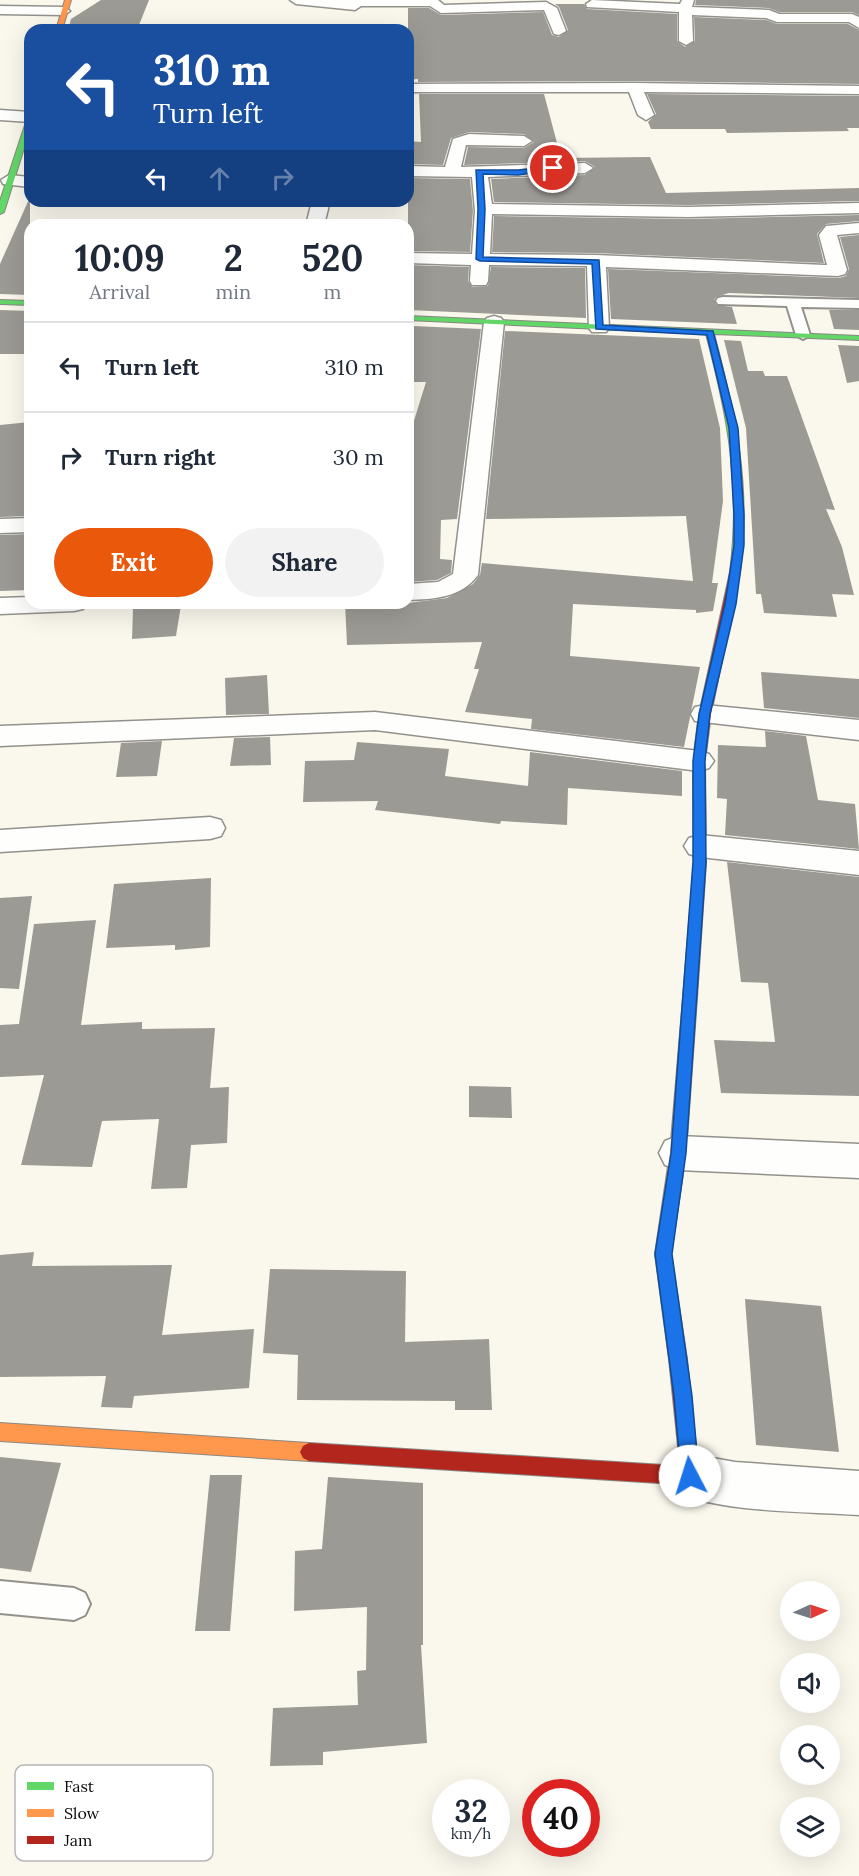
<!DOCTYPE html>
<html lang="en">
<head>
<meta charset="utf-8">
<style>
  :root { --surface:#fff; --page:#f2f2f3; --text:#1f2937; --muted:#747a83; --line:#e0e1e3; --accent:#ea580c }
  body { margin:0; font-family:Lora,serif; background:var(--page); color:var(--text); height:100vh; display:flex; flex-direction:column; font-size:22px; white-space:nowrap }
  * { box-sizing:border-box; margin:0 }
  p { font-size:20px; color:var(--muted) }
  .icon { flex:none; width:33px; height:33px; fill:none; stroke:currentColor; stroke-width:2; stroke-linecap:round; stroke-linejoin:round }
  .map { position:relative; flex:1; overflow:hidden }
  .panel { position:absolute; left:24px; top:219px; width:390px; height:390px; display:flex; flex-direction:column; background:var(--surface); border-radius:18px; box-shadow:0 6px 24px #0002 }
  .panel>* { flex:none }
  .guide { position:absolute; left:24px; top:24px; width:390px; height:183px; border-radius:18px; box-shadow:0 6px 24px #0002; background:#1a4fa0; color:#fff; overflow:hidden }
  .needle { width:39px; rotate:87deg }
  .tools { position:absolute; left:780px; top:1581px; display:grid; gap:12px }
  .tools a { display:grid; place-items:center; width:60px; height:60px; border-radius:50%; background:var(--surface); box-shadow:0 6px 24px #0002; font-size:30px }
  .speed { position:absolute; left:432px; top:1779px; display:flex; gap:12px; font-size:30px; font-weight:700; text-align:center }
  .speed>* { display:grid; place-content:center; width:78px; height:78px; border-radius:50%; background:var(--surface); box-shadow:0 6px 24px #0002; line-height:1 }
  .speed small { font-size:15px; font-weight:400 }
  .speed .limit { border:9px solid #d22; background:#fff; color:#111 }
  .pin { position:absolute; display:grid; place-items:center; width:51px; height:51px; color:#fff; margin:-26px; border:3px solid #fff; border-radius:50%; box-shadow:0 2px 6px #0007 }
  .me { position:absolute; width:66px; margin:-33px; rotate:355deg; stroke-linejoin:round; filter:drop-shadow(0 0 4px #0008) }
  .turn { display:flex; align-items:center; gap:21px; height:126px; padding:0 30px; font-size:27px }
  .turn .icon { width:78px; height:78px; stroke-width:2.5 }
  .turn b { display:block; font-size:42px; line-height:51px }
  .lanes { display:flex; align-items:center; height:57px; padding:0 30px; background:#0003; justify-content:center; gap:30px; direction:ltr }
  .lanes .off { opacity:.35 }
  .eta { display:flex; justify-content:space-evenly; align-items:center; height:102px; text-align:center }
  .eta b { font-size:36px; font-weight:700; line-height:42px }
  .cta { display:flex; gap:12px; margin-top:auto; padding:12px 30px }
  .cta a { flex:1; height:69px; border-radius:36px; background:var(--accent); color:#fff; font-size:24px; font-weight:700; line-height:69px; text-align:center }
  .cta a+a { background:var(--page); color:var(--text) }
  ul { padding:0; list-style:none }
  li { display:flex; align-items:center; gap:18px; height:90px; padding:0 30px; border-top:2px solid var(--line) }
  li div { flex:1 }
  li b { display:block; font-size:22px }
  li em { font-style:normal }
  .map>svg:first-child { display:block }
  .building { fill:#9c9a94 }
  .lines { fill:none; stroke-linecap:round; stroke-linejoin:round }
  .lane-casing { stroke:#92918c; stroke-width:4 }
  .street-casing { stroke:#92918c; stroke-width:3 }
  .fast-casing { stroke:#898883; stroke-width:2 }
  .slow-casing { stroke:#898883; stroke-width:2 }
  .jam-casing { stroke:#898883; stroke-width:2 }
  .lane { fill:#fefefc; fill-rule:evenodd }
  .street { fill:#fefefc; fill-rule:evenodd }
  .fast { fill:#63d668; fill-rule:evenodd }
  .slow { fill:#ff974d; fill-rule:evenodd }
  .jam { fill:#b3261e; fill-rule:evenodd }
  .route { fill:#1a73e8; stroke:#114b97; stroke-width:1.5 }
  .key { fill:#fff; stroke:#b6b6b6; stroke-width:1.5 }
  .key-label { font-size:16px; fill:#0a0a0a }
</style>
</head>
<body>
<div class="map">
<svg width="859" height="1876" viewBox="0 0 859 1876">
  <rect width="100%" height="100%" fill="#faf8ed"/>
  <g class="building">
    <polygon points="101,0 149,0 137,30 68,30 71,19"/>
    <polygon points="696,0 859,0 859,15 852,12 779,12 769,8 695,5"/>
    <polygon points="555,4 584,4 587,9 677,14 677,41 685,47 695,41 694,17 766,20 777,24 848,24 859,30 859,84 634,81 418,82 418,79 408,80 408,8 429,8 441,15 543,12 552,35 559,37 568,30 559,7"/>
    <polygon points="419,94 544,94 561,158 650,157 666,193 859,188 859,201 688,205 494,202 491,179 585,175 595,167 585,161 464,165 468,147 524,148 534,142 524,134 469,132 451,138 443,165 408,164 408,141 421,142"/>
    <polygon points="647,94 859,96 859,128 847,128 849,131 727,133 725,129 651,129 648,122 656,114"/>
    <polygon points="408,178 470,179 473,211 470,252 408,251 410,225 408,225"/>
    <polygon points="30,197 30,295 0,294 0,264"/>
    <polygon points="859,215 859,221 826,224 817,234 824,263 596,253 492,252 494,216 688,219"/>
    <polygon points="859,235 859,298 729,293 716,297 714,300 716,305 732,307 737,324 611,319 608,269 839,278 846,276 849,269 840,237"/>
    <polygon points="408,265 469,267 468,281 472,287 488,286 491,267 585,268 586,318 408,310"/>
    <polygon points="0,310 30,311 30,354 0,354"/>
    <polygon points="829,310 859,310 859,330 834,329"/>
    <polygon points="413,326 481,329 457,519 441,520 440,559 452,560 451,573 437,580 408,582 408,440 426,382 410,382"/>
    <polygon points="505,331 699,339 720,428 723,501 712,583 718,583 713,611 696,613 696,610 573,604 570,656 700,667 684,747 531,729 532,719 465,712 479,669 474,669 482,642 347,645 345,603 408,603 447,598 473,584 480,575 482,563 693,581 686,516 486,519"/>
    <polygon points="724,340 741,341 748,371 763,371 765,376 787,376 835,510 826,509 842,547 854,595 832,594 837,617 764,613 761,594 756,594 746,428"/>
    <polygon points="838,345 859,346 859,381 847,383"/>
    <polygon points="30,422 30,516 0,517 0,425"/>
    <polygon points="30,534 30,590 0,591 0,535"/>
    <polygon points="181,605 176,636 132,639 133,609"/>
    <polygon points="761,672 859,679 859,718 764,708"/>
    <polygon points="267,675 269,714 226,715 225,678"/>
    <polygon points="765,731 806,736 818,800 855,804 859,849 725,835 727,799 717,798 718,745 766,747"/>
    <polygon points="270,737 271,765 230,766 234,738"/>
    <polygon points="162,741 157,776 116,777 121,743"/>
    <polygon points="357,742 449,749 445,776 528,786 530,752 682,771 682,796 568,788 567,825 501,821 500,824 375,810 378,801 303,802 305,761 354,760"/>
    <polygon points="727,862 859,877 859,1096 721,1093 714,1040 775,1042 768,983 741,982"/>
    <polygon points="211,878 210,947 175,950 175,945 106,948 114,884"/>
    <polygon points="32,896 19,989 0,988 0,898"/>
    <polygon points="96,920 81,1025 142,1022 142,1029 215,1028 210,1088 229,1087 227,1143 191,1145 187,1188 151,1189 159,1119 102,1121 92,1167 21,1165 44,1075 0,1077 0,1025 19,1024 34,924"/>
    <polygon points="469,1086 511,1087 512,1118 469,1117"/>
    <polygon points="34,1252 32,1266 172,1265 162,1335 254,1329 249,1388 134,1396 132,1408 101,1407 106,1376 0,1377 0,1255"/>
    <polygon points="270,1269 406,1271 405,1342 489,1339 492,1410 455,1410 455,1401 297,1400 298,1355 263,1353"/>
    <polygon points="745,1299 821,1306 839,1452 756,1445"/>
    <polygon points="0,1457 61,1463 31,1572 0,1568"/>
    <polygon points="210,1475 242,1475 230,1631 195,1631"/>
    <polygon points="328,1477 423,1483 423,1645 421,1645 427,1743 323,1752 323,1765 270,1766 273,1708 358,1705 357,1671 366,1670 367,1607 294,1611 295,1551 322,1549"/>
  </g>
  <g class="lines">
    <g class="lane-casing">
      <g id="lane">
        <polygon points="723,297 859,300 859,308 801,307 810,335 803,339 796,335 787,306 718,304 716,301 718,298"/>
        <polygon points="0,1581 74,1588 85,1593 90,1604 85,1615 74,1620 0,1613"/>
      </g>
    </g>
    <g class="street-casing">
      <g id="street">
        <polygon points="290,0 438,0 444,5 546,2 557,8 566,31 559,35 554,34 544,10 441,13 430,6 361,6 355,10 296,4"/>
        <polygon points="592,0 680,4 682,0 694,0 692,7 769,10 779,14 852,14 859,17 859,28 849,22 777,22 766,18 692,15 693,41 686,45 679,41 679,12 587,7 586,4"/>
        <polygon points="0,6 64,7 70,11 64,15 0,14"/>
        <polygon points="634,83 859,86 859,94 644,92 654,115 646,120 638,115 629,92 408,92 408,84"/>
        <polygon points="0,110 30,112 30,122 0,120"/>
        <polygon points="469,134 524,136 532,141 524,146 466,145 461,167 585,163 593,168 585,173 488,177 492,204 688,207 859,203 859,213 688,217 492,214 490,254 596,255 825,265 827,265 819,235 826,226 859,223 859,233 837,235 847,270 845,274 838,276 606,267 609,328 606,332 592,332 589,328 587,266 489,265 488,281 486,285 472,285 470,281 471,265 408,263 408,253 472,254 475,211 472,177 408,176 408,166 445,167 453,139"/>
        <polygon points="9,175 30,177 30,187 3,184 1,180"/>
        <polygon points="312,201 330,201 324,225 306,225"/>
        <path d="M494 316 501 318 504 322 478 575C461 598 434 599 408 600V584L438 582 453 574 484 322 487 318Z"/>
        <polygon points="30,518 30,532 0,533 0,519"/>
        <polygon points="30,597 30,603 87,603 83,609 74,611 0,614 0,598"/>
        <polygon points="705,705 859,720 859,740 695,721 691,714 695,707"/>
        <polygon points="375,712 699,751 709,754 714,761 709,768 699,771 375,730 0,746 0,726"/>
        <polygon points="210,817 221,820 225,828 221,836 210,839 0,852 0,830"/>
        <polygon points="700,835 859,851 859,875 700,857 689,854 684,846 689,838"/>
        <polygon points="678,1136 859,1144 859,1178 678,1170 665,1165 659,1153 665,1141"/>
        <path d="M690 1454 735 1462 859 1471V1515C802 1511 726 1513 674 1492L668 1476 674 1460Z"/>
      </g>
    </g>
    <g class="fast-casing">
      <g id="fast">
        <polygon points="30,117 30,129 4,212 0,214 0,201 27,119"/>
        <polygon points="0,300 30,301 30,305 0,304"/>
        <path d="M408 316 859 336V340L714 334C736 417 751 486 740 572L735 575 730 572C741 486 728 416 706 334L408 320Z"/>
      </g>
    </g>
    <g class="slow-casing">
      <g id="slow">
        <polygon points="65,0 71,0 62,30 56,30"/>
        <polygon points="690,992 695,994 697,998 686,1153 671,1254 687,1359 684,1365 678,1368 672,1365 669,1359 655,1254 670,1153 683,998 685,994"/>
        <polygon points="0,1423 309,1443 315,1446 318,1452 315,1458 309,1461 0,1441"/>
      </g>
    </g>
    <g class="jam-casing">
      <g id="jam">
        <polygon points="735,569 740,572 711,714 705,761 706,862 697,998 695,1002 685,1002 683,998 694,862 693,761 699,714 730,572"/>
        <polygon points="678,1350 684,1353 687,1359 699,1476 696,1482 690,1485 309,1461 303,1458 300,1452 303,1446 309,1443 680,1466 669,1359 672,1353"/>
      </g>
    </g>
    <use href="#lane" class="lane"/>
    <use href="#street" class="street"/>
    <use href="#fast" class="fast"/>
    <use href="#slow" class="slow"/>
    <use href="#jam" class="jam"/>
  </g>
  <polygon class="route" points="555,166 553,170 518,175 483,174 485,209 483,257 599,260 603,325 713,331 738,428 744,515 744,545 736,604 710,714 705,761 706,862 686,1153 672,1254 692,1396 699,1476 697,1483 690,1485 683,1483 681,1476 674,1396 655,1254 671,1153 693,862 693,761 699,714 725,604 734,545 734,515 729,428 707,335 596,329 592,264 480,261 476,259 478,209 476,170 518,170"/>
  <rect x="15" y="1765" width="198" height="96" rx="9" class="key"/>
  <rect x="27" y="1782" width="27" height="8" fill="#63d668"/>
  <rect x="27" y="1809" width="27" height="8" fill="#ff974d"/>
  <rect x="27" y="1836" width="27" height="8" fill="#b3261e"/>
  <g class="key-label">
    <text x="64" y="1792">Fast</text>
    <text x="64" y="1819">Slow</text>
    <text x="64" y="1846">Jam</text>
  </g>
</svg>
<div class="tools">
<a><svg class="needle" viewBox="-14 -14 28 28"><path d="M0-13l5 13h-10z" fill="#e53935"/><path d="M0 13l5-13h-10z" fill="#747a83"/></svg></a>
<a><svg class="icon" aria-label="sound" viewBox="0 0 24 24"><path d="M4 9h4l5-4v14l-5-4H4zM17 9q2 3 0 6"/></svg></a>
<a><svg class="icon" aria-label="search" viewBox="0 0 24 24"><circle cx="10" cy="10" r="6"/><path d="M15 15l6 6"/></svg></a>
<a><svg class="icon" aria-label="layers" viewBox="0 0 24 24"><path d="M12 4l9 5-9 5-9-5zM3 14l9 5 9-5"/></svg></a>
</div>
<div class="speed"><div>32<small>km/h</small></div><div class="limit">40</div></div>
<div class="pin" style="left:553px;top:168px;background:#d93025"><svg class="icon" aria-label="arrive" viewBox="0 0 24 24"><path d="M6 21V4h12l-3 4 3 4H6"/></svg></div>
<svg class="me" style="left:690px;top:1476px" viewBox="-20 -20 40 40"><circle r="19" fill="#fff"/><path d="M0-13L10 11 0 6-10 11z" fill="#1a73e8"/></svg>
<div class="guide">
<div class="turn"><svg class="icon" aria-label="left" viewBox="0 0 24 24"><path d="M17 20v-9H6M10 6l-5 5 5 5"/></svg><div><b>310 m</b>Turn left</div></div>
<div class="lanes"><svg class="icon" aria-label="left" viewBox="0 0 24 24"><path d="M17 20v-9H6M10 6l-5 5 5 5"/></svg><svg class="icon off" aria-label="ahead" viewBox="0 0 24 24"><path d="M12 20V5M6 11l6-6 6 6"/></svg><svg class="icon off" aria-label="right" viewBox="0 0 24 24"><path d="M7 20v-9h11M14 6l5 5-5 5"/></svg></div>
</div>
<section class="panel">
<div class="eta">
<div><b>10:09</b><p>Arrival</p></div>
<div><b>2</b><p>min</p></div>
<div><b>520</b><p>m</p></div>
</div>
<ul>
<li><svg class="icon" aria-label="left" viewBox="0 0 24 24"><path d="M17 20v-9H6M10 6l-5 5 5 5"/></svg><div><b>Turn left</b></div><em>310 m</em></li>
<li><svg class="icon" aria-label="right" viewBox="0 0 24 24"><path d="M7 20v-9h11M14 6l5 5-5 5"/></svg><div><b>Turn right</b></div><em>30 m</em></li>
</ul>
<div class="cta"><a>Exit</a><a>Share</a></div>
</section>
</div>
</body>
</html>
